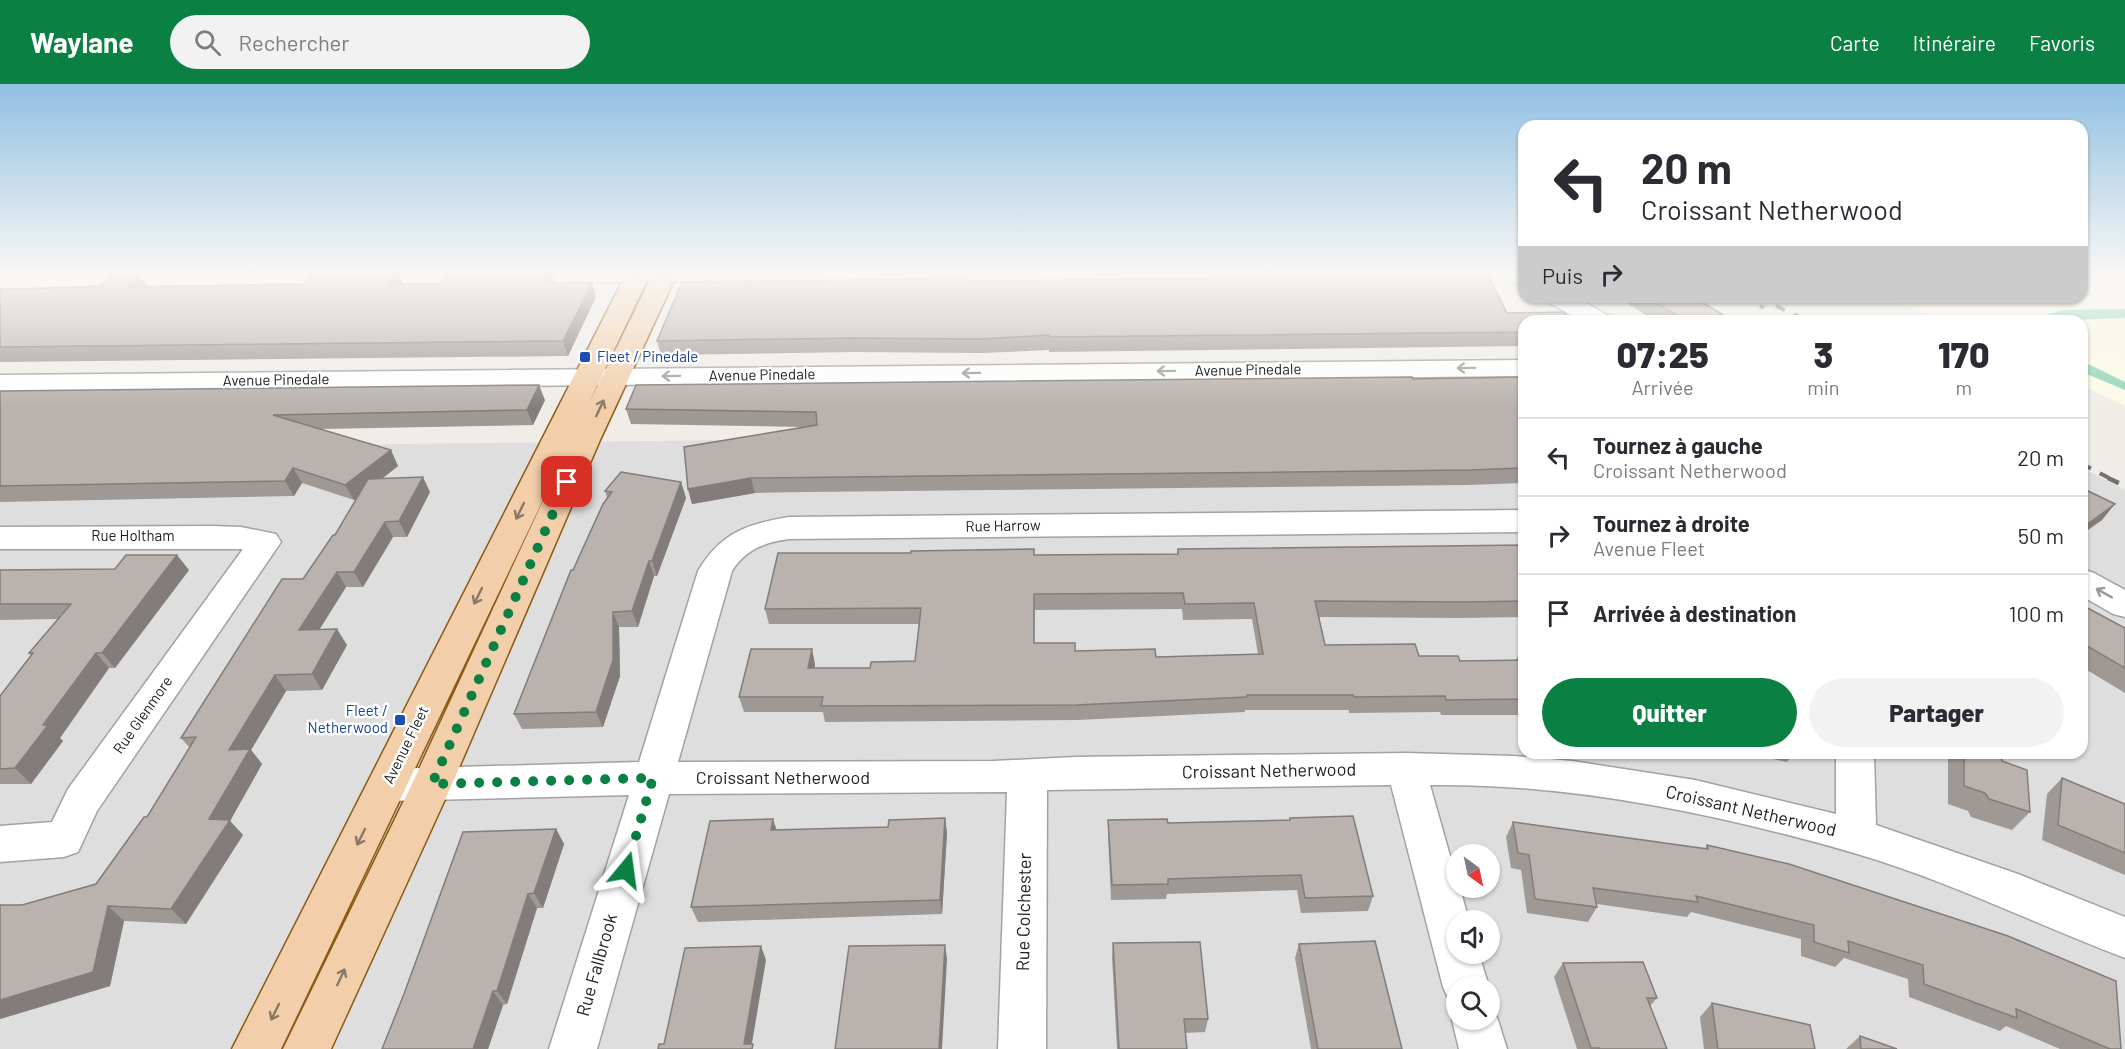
<!DOCTYPE html>
<html lang="fr">
<head>
<meta charset="utf-8">
<style>
  :root { --surface:#fff; --page:#f2f2f3; --text:#2b2b33; --muted:#7c7c81; --line:#e1e1e2; --accent:#0b8043 }
  body { margin:0; font-family:Barlow,sans-serif; background:var(--page); color:var(--text); height:100vh; display:flex; flex-direction:column; font-size:22px; white-space:nowrap }
  * { box-sizing:border-box; margin:0 }
  p { font-size:20px; color:var(--muted) }
  .icon { flex:none; width:33px; height:33px; fill:none; stroke:currentColor; stroke-width:2; stroke-linecap:round; stroke-linejoin:round }
  .map { position:relative; flex:1; overflow:hidden }
  .details { position:absolute; left:1518px; top:231px; width:570px; height:444px; display:flex; flex-direction:column; background:var(--surface); border-radius:18px; box-shadow:0 2px 4px #0004 }
  .details>* { flex:none }
  .top-card { position:absolute; left:1518px; top:36px; width:570px; height:183px; border-radius:18px; box-shadow:0 2px 4px #0004; background:#fff; color:var(--text); overflow:hidden }
  .needle { width:39px; rotate:147deg }
  .buttons { position:absolute; left:1446px; top:760px; display:grid; gap:12px }
  .buttons a { display:grid; place-items:center; width:54px; height:54px; border-radius:50%; background:var(--surface); box-shadow:0 2px 4px #0004; font-size:30px }
  .pin { position:absolute; display:grid; place-items:center; width:51px; height:51px; color:#fff; margin:-26px; border-radius:12px; box-shadow:0 3px 9px #0006 }
  .me { position:absolute; width:66px; margin:-33px; rotate:16deg; stroke-linejoin:round; filter:drop-shadow(0 0 4px #0008) }
  .turn { display:flex; align-items:center; gap:21px; height:126px; padding:0 24px; font-size:27px }
  .turn .icon { width:78px; height:78px; stroke-width:2.5 }
  .turn b { display:block; font-size:42px; line-height:51px }
  .then { display:flex; align-items:center; height:57px; padding:0 24px; background:#0003; gap:12px; font-size:22px }
  .eta { display:flex; justify-content:space-evenly; align-items:center; height:102px; text-align:center }
  .eta b { font-size:36px; font-weight:800; line-height:42px }
  .cta { display:flex; gap:12px; margin-top:auto; padding:12px 24px }
  .cta a { flex:1; height:69px; border-radius:36px; background:var(--accent); color:#fff; font-size:24px; font-weight:800; line-height:69px; text-align:center }
  .cta a+a { background:var(--page); color:var(--text) }
  ul { padding:0; list-style:none }
  li { display:flex; align-items:center; gap:18px; height:78px; padding:0 24px; border-top:2px solid var(--line) }
  li div { flex:1 }
  li b { display:block; font-size:22px }
  li em { font-style:normal }
  header { display:flex; align-items:center; gap:36px; box-sizing:border-box; height:84px; padding:0 30px; background:var(--accent); color:#fff }
  header strong { font-size:28px }
  nav { display:flex; gap:33px; margin-inline-start:auto; font-size:21px }
  .search { width:420px; height:54px; background:var(--page); display:flex; align-items:center; gap:15px; box-sizing:border-box; padding:0 21px; border-radius:33px; color:var(--muted); font-size:22px }
  .map>svg:first-child { display:block }
  .residential { fill:#dfdede; fill-rule:evenodd }
  .education { fill:#fcfae5 }
  .pitch { fill:#90d6b5 }
  .lines { fill:none; stroke-linecap:round; stroke-linejoin:round }
  .minor-casing { stroke:#a2a2a2; stroke-width:3 }
  .major-casing { stroke:#8c5911; stroke-width:3 }
  .minor { fill:#fff; fill-rule:evenodd }
  .major { fill:#f2ceab; fill-rule:evenodd }
  .rail-far1 { stroke:#6f6f6f; stroke-width:4; stroke-dasharray:10 10; stroke-linecap:butt }
  .rail { stroke:#6f6f6f; stroke-width:4.5; stroke-dasharray:12 12; stroke-linecap:butt }
  .wall { fill:#9f9996; fill-rule:evenodd }
  .shaded-wall { fill:#827d7a }
  .building { fill:#b9b2ae; stroke:#827d7a; stroke-width:1.5; fill-rule:evenodd }
  .oneway { stroke:#9b9b9b }
  .oneway2 { stroke:#8a7866 }
  .route { stroke:#0b8043; stroke-width:10; stroke-dasharray:0 18 }
  .transit-dot { fill:#1a4fb4; stroke:#fff; stroke-width:2 }
  .labels { text-anchor:middle; stroke-width:5; stroke-linejoin:round; paint-order:stroke }
  .transit-label { font-size:15px; fill:#164399; stroke:#fff; text-anchor:start }
  .street-label { font-size:15px; fill:#212121; stroke:#fff }
  .near-street-label { font-size:18px; fill:#212121; stroke:#fff }
</style>
</head>
<body>
<header>
<strong>Waylane</strong>
<div class="search"><svg class="icon" aria-label="search" viewBox="0 0 24 24"><circle cx="10" cy="10" r="6"/><path d="M15 15l6 6"/></svg>Rechercher</div>
<nav><a>Carte</a><a>Itinéraire</a><a>Favoris</a></nav>
</header>
<div class="map">
<svg width="2125" height="965" viewBox="0 0 2125 965">
  <rect width="100%" height="100%" fill="#f0ede8"/>
  <path class="residential" d="M1524 346V669H2082V384L2125 406V965H0V365ZM1456 771H1490V804H1456ZM1456 837H1490V870H1456ZM1456 903H1490V936H1456Z"/>
  <polygon class="education" points="2082,190 2125,190 2125,322 2082,302 2082,237 1939,237 1887,213 2082,213"/>
  <g class="pitch">
    <polygon points="2125,225 2125,234 2043,237 2046,231 2062,226"/>
    <polygon points="2082,277 2125,298 2125,306 2082,288"/>
  </g>
  <g class="lines">
    <g class="minor-casing">
      <g id="minor">
        <polygon points="0,190 714,190 711,195 702,197 0,204"/>
        <polygon points="1503,190 1524,190 1524,202 1506,195"/>
        <polygon points="1544,213 1576,213 1609,232 1613,237 1581,237 1548,218"/>
        <polygon points="1524,276 1524,292 0,307 0,291"/>
        <path d="M1524 426V448L789 455C765 458 745 466 732 487L678 678 993 677 1075 673 1406 669 1514 672 1572 677 1695 696 1836 730V669H1874L1876 741 2018 790 2125 833V874C2035 840 1947 796 1854 769 1719 730 1571 699 1430 701L1456 793V804H1460L1469 837H1456V870H1479L1489 903H1456V921L1450 918 1443 903 1391 701 1047 706 1046 965H998L1007 708 669 710 597 965H549L629 711 387 717 373 713 367 701 373 689 387 685 639 678 698 487C721 449 746 440 789 433Z"/>
        <polygon points="213,442 241,443 276,450 281,458 97,727 78,768 64,773 0,778 0,742 52,738 68,705 243,465 0,465 0,443"/>
        <polygon points="2082,485 2094,489 2125,506 2125,533 2113,530 2082,512"/>
        <polygon points="1490,919 1498,936 1507,965 1459,965 1452,936 1456,925 1456,936 1490,936"/>
      </g>
    </g>
    <g class="major-casing">
      <polygon id="major" points="626,190 650,190 588,321 653,190 677,190 600,356 452,700 331,965 283,965 412,700 553,395 281,965 232,965"/>
    </g>
    <use href="#minor" class="minor"/>
    <use href="#major" class="major"/>
    <g class="rail-far1">
      <polyline points="1742,213 1764,224"/>
      <polyline points="1758,213 1807,237"/>
      <polyline points="2082,380 2111,395"/>
    </g>
    <polyline class="rail" points="2108,394 2125,402"/>
  </g>
  <g class="wall">
    <polygon points="552,190 555,199 592,198 596,213 568,272 0,278 0,204 2,206 147,202 440,200"/>
    <polygon points="927,190 967,190 967,197 1507,229 1524,237 1524,262 1049,268 1049,266 982,269 854,268 661,271 657,257 927,195"/>
    <polygon points="1616,213 1693,213 1732,237 1656,237"/>
    <polygon points="1942,213 2010,213 2007,214 1944,215"/>
    <polygon points="1524,293 1524,399 1465,401 807,408 755,409 692,420 688,405 803,343 631,340 626,325 1413,295"/>
    <polygon points="0,307 545,316 533,341 321,345 398,382 382,395 430,408 407,453 393,453 363,503 346,503 319,546 347,561 322,606 286,607 251,666 262,680 230,737 243,751 186,840 124,837 110,902 0,935 0,821 22,821 96,800 147,733 190,664 181,654 303,495 335,451 357,414 354,416 302,399 294,412 0,418"/>
    <polygon points="681,398 686,414 657,492 654,492 638,543 619,543 620,592 603,643 522,645 514,630 573,486 607,414 605,407"/>
    <polygon points="2082,404 2102,436 2082,450"/>
    <path d="M1524 461V533L1458 534 1319 533 1325 561 1460 577 1516 576 1521 565H1524V631H1441L1440 628 1349 629V626H1245V628L1077 636 825 638 823 628H744L739 613 815 580V584H870L915 577 919 540H769L765 525 1035 471 1177 470 1178 465ZM1182 525 1183 536 1252 535 1258 570 1156 573 1075 567 1034 559 1035 526Z"/>
    <polygon points="0,486 189,486 115,584 109,584 60,654 63,657 31,700 0,700 0,612 31,572 29,569 58,535 0,536"/>
    <polygon points="2082,521 2125,544 2125,609 2082,583"/>
    <polygon points="1747,669 1794,669 1787,678"/>
    <polygon points="1948,669 2001,669 2002,677 2030,728 2012,746 1971,733 1968,727 1948,720"/>
    <polygon points="2035,669 2054,669 2050,674"/>
    <polygon points="2062,694 2125,720 2125,791 2042,756 2047,710"/>
    <polygon points="945,734 947,749 942,830 698,838 691,823 776,746 888,743"/>
    <polygon points="1290,734 1373,812 1368,827 1301,829 1297,806 1167,810 1166,815 1111,816 1108,751 1108,736 1168,739 1289,736"/>
    <polygon points="1513,738 1705,765 1707,761 2110,965 2060,965 2006,942 2000,947 1909,913 1908,895 1844,874 1835,883 1801,872 1801,855 1691,828 1687,833 1597,820 1597,823 1588,838 1527,829 1521,786 1511,784 1506,753"/>
    <polygon points="556,745 564,760 543,824 537,824 507,920 503,921 488,965 382,965"/>
    <polygon points="1113,859 1208,935 1205,948 1185,949 1187,965 1117,965 1112,873"/>
    <polygon points="1299,860 1402,965 1311,965 1295,874"/>
    <polygon points="1563,879 1657,914 1650,922 1667,965 1577,965 1554,893"/>
    <polygon points="1712,919 1815,965 1704,965 1700,933"/>
    <polygon points="1860,952 1897,965 1846,965"/>
  </g>
  <g class="shaded-wall">
    <polygon points="139,190 148,205 127,203"/>
    <polygon points="396,190 399,190 404,202 389,200"/>
    <polygon points="548,190 552,190 555,201 543,199"/>
    <polygon points="592,198 596,213 568,272 563,257"/>
    <polygon points="539,301 545,316 533,341 527,326"/>
    <polygon points="391,366 398,382 354,416 345,401"/>
    <polygon points="293,384 302,399 294,412 285,397"/>
    <polygon points="423,393 430,408 407,453 399,437"/>
    <polygon points="751,394 755,409 692,420 688,405"/>
    <polygon points="681,398 686,414 657,492 652,477"/>
    <polygon points="2115,420 2102,436 2082,450 2082,448 2089,439"/>
    <polygon points="385,438 393,453 363,503 354,488"/>
    <polygon points="177,471 189,486 115,584 102,569"/>
    <polygon points="649,477 654,492 638,543 632,527"/>
    <polygon points="337,488 346,503 309,562 299,546"/>
    <polygon points="613,528 619,543 620,592 603,643 596,628"/>
    <polygon points="337,545 347,561 322,606 312,590"/>
    <polygon points="812,565 815,580 811,600 808,584"/>
    <polygon points="96,569 109,584 60,654 63,657 31,700 15,684 43,641"/>
    <polygon points="275,591 286,607 251,666 262,680 230,737 243,751 186,840 171,825 209,735 229,666"/>
    <polygon points="945,734 947,749 942,830 940,816"/>
    <polygon points="773,735 778,750 771,746"/>
    <polygon points="556,745 564,760 543,824 534,809"/>
    <polygon points="528,810 537,824 507,920 497,907"/>
    <polygon points="108,822 124,837 110,902 0,935 0,916"/>
    <polygon points="945,861 947,875 942,965 939,965"/>
    <polygon points="761,862 766,876 751,965 744,960"/>
    <polygon points="493,907 503,921 488,965 473,965"/>
  </g>
  <g class="building">
    <polygon points="139,190 127,203 304,200 312,190 396,190 389,200 440,200 446,190 548,190 543,199 592,198 563,257 0,263 0,206 100,202 112,191"/>
    <polygon points="927,190 966,190 966,197 1488,191 1507,229 1564,228 1570,237 1524,237 1524,248 1049,253 1049,251 981,255 852,254 657,257 682,198 927,195"/>
    <polygon points="1646,213 1693,213 1720,229 1732,237 1686,237"/>
    <polygon points="1412,293 1413,295 1524,293 1524,384 1470,386 751,394 688,405 684,363 817,341 816,328 626,325 636,301"/>
    <polygon points="539,301 527,326 273,331 391,366 345,401 293,384 285,397 0,402 0,307"/>
    <polygon points="621,388 681,398 652,477 649,477 632,527 613,528 613,576 596,628 514,630 571,486 573,486 603,420 612,408 605,407"/>
    <polygon points="423,393 399,437 385,438 354,488 337,488 299,546 337,545 312,590 275,591 229,666 250,665 209,735 230,736 171,825 108,822 93,888 0,916 0,821 22,821 96,800 144,733 147,733 196,653 181,654 282,495 303,495 333,451 335,451 368,395"/>
    <polygon points="2082,404 2115,420 2089,439 2082,435"/>
    <path d="M1524 461V517L1464 518 1315 517 1325 561 1415 560 1419 572H1458L1460 577 1524 576V615L1446 616 1445 612 1354 613 1353 611H1247V613L1077 621 821 622 823 613H739L751 565H812L808 584H870L871 578 915 577 921 524 765 525 778 469H911V467L1034 465V471L1178 470V465ZM1183 509 1185 520 1254 519 1263 570 1156 573 1155 565 1075 567V559H1034V510Z"/>
    <polygon points="126,471 177,471 102,569 96,569 43,641 48,641 15,684 0,685 0,612 33,569 29,569 71,520 0,520 0,486 115,485"/>
    <polygon points="2082,521 2125,544 2125,584 2082,559"/>
    <polygon points="1521,565 1524,565 1524,573"/>
    <polygon points="1964,669 2001,669 2002,677 2027,686 2030,728 1989,715 1985,709 1964,702"/>
    <polygon points="2062,694 2125,720 2125,769 2058,741"/>
    <polygon points="1353,732 1373,812 1305,814 1301,791 1168,795 1168,800 1112,801 1108,736 1167,735 1168,739 1290,736 1290,734"/>
    <polygon points="945,734 940,816 691,823 710,737 773,735 771,746 888,743 889,736"/>
    <polygon points="1513,738 1708,765 1707,761 1789,780 2008,852 2116,897 2121,965 2110,965 2016,925 2017,934 1924,900 1923,881 1848,857 1849,869 1814,858 1814,841 1696,812 1698,818 1593,804 1597,823 1535,815 1529,771 1518,769"/>
    <polygon points="556,745 534,809 528,810 497,907 493,907 473,965 382,965 404,910 463,748"/>
    <polygon points="1375,857 1402,965 1318,965 1299,860"/>
    <polygon points="1200,858 1208,935 1184,935 1187,965 1119,965 1113,859"/>
    <polygon points="945,861 939,965 835,965 849,862"/>
    <polygon points="761,862 744,960 753,960 752,965 658,965 659,960 664,960 685,864"/>
    <polygon points="1643,878 1657,914 1647,914 1667,965 1599,965 1599,964 1591,964 1563,879"/>
    <polygon points="1712,919 1810,941 1815,965 1718,965"/>
    <polygon points="1860,952 1897,965 1861,965"/>
  </g>
  <defs><path id="oneway-shaft" d="M-6 0H5M1.5-3L5.5 0L1.5 3" fill="none" stroke-width="1.6" stroke-linecap="round" stroke-linejoin="round" transform="scale(1.5)"/></defs>
  <g class="oneway">
    <use href="#oneway-shaft" transform="translate(1466 284) rotate(179)"/>
    <use href="#oneway-shaft" transform="translate(1166 287) rotate(179)"/>
    <use href="#oneway-shaft" transform="translate(971 289) rotate(179)"/>
    <use href="#oneway-shaft" transform="translate(671 292) rotate(179)"/>
    <use href="#oneway-shaft" transform="translate(2104 509) rotate(-151)"/>
  </g>
  <g class="oneway2">
    <use href="#oneway-shaft" transform="translate(600 324) rotate(-65)"/>
    <use href="#oneway-shaft" transform="translate(520 427) rotate(116)"/>
    <use href="#oneway-shaft" transform="translate(478 512) rotate(116)"/>
    <use href="#oneway-shaft" transform="translate(361 753) rotate(116)"/>
    <use href="#oneway-shaft" transform="translate(341 893) rotate(-65)"/>
    <use href="#oneway-shaft" transform="translate(275 928) rotate(116)"/>
  </g>
  <linearGradient id="sky" x2="0" y2="1"><stop stop-color="#91c0e2"/><stop offset="0.58" stop-color="#f8f7f5"/><stop offset="1" stop-color="#f8f7f5" stop-opacity="0"/></linearGradient>
  <rect width="2125" height="325" fill="url(#sky)"/>
  <g class="lines">
    <polyline class="route" points="567,398 432,700 653,694 626,786"/>
  </g>
  <g class="transit-dot">
    <rect x="579" y="267" width="12" height="12" rx="3"/>
    <rect x="394" y="630" width="12" height="12" rx="3"/>
  </g>
  <g class="labels">
    <g class="transit-label">
      <text x="597" y="278">Fleet / Pinedale</text>
      <text x="388" y="632" text-anchor="end">Fleet /<tspan x="388" dy="17">Netherwood</tspan></text>
    </g>
    <g class="street-label">
      <text transform="translate(1248 286) rotate(-1)" y="5">Avenue Pinedale</text>
      <text transform="translate(762 291) rotate(-1)" y="5">Avenue Pinedale</text>
      <text transform="translate(276 296) rotate(-1)" y="5">Avenue Pinedale</text>
      <text transform="translate(1003 442) rotate(-1)" y="5">Rue Harrow</text>
      <text x="133" y="457">Rue Holtham</text>
      <text transform="translate(143 631) rotate(-55)" y="5">Rue Glenmore</text>
      <text transform="translate(406 661) rotate(-64)" y="5">Avenue Fleet</text>
    </g>
    <g class="near-street-label">
      <text transform="translate(1269 687) rotate(-1)" y="6">Croissant Netherwood</text>
      <text x="783" y="700">Croissant Netherwood</text>
      <text transform="translate(1751 727) rotate(13)" y="6">Croissant Netherwood</text>
      <text transform="translate(1024 828) rotate(-89)" y="6">Rue Colchester</text>
      <text transform="translate(597 881) rotate(-74)" y="6">Rue Fallbrook</text>
    </g>
  </g>
</svg>
<div class="buttons">
<a><svg class="needle" viewBox="-14 -14 28 28"><path d="M0-13l5 13h-10z" fill="#e53935"/><path d="M0 13l5-13h-10z" fill="#7c7c81"/></svg></a>
<a><svg class="icon" aria-label="sound" viewBox="0 0 24 24"><path d="M4 9h4l5-4v14l-5-4H4zM17 9q2 3 0 6"/></svg></a>
<a><svg class="icon" aria-label="search" viewBox="0 0 24 24"><circle cx="10" cy="10" r="6"/><path d="M15 15l6 6"/></svg></a>
</div>
<div class="pin" style="left:567px;top:398px;background:#d93025"><svg class="icon" aria-label="arrive" viewBox="0 0 24 24"><path d="M6 21V4h12l-3 4 3 4H6"/></svg></div>
<svg class="me" style="left:626px;top:786px" viewBox="-20 -20 40 40"><path d="M0-17L14 15 0 8-14 15z" fill="#0b8043" stroke="#fff" stroke-width="4"/></svg>
<div class="top-card">
<div class="turn"><svg class="icon" aria-label="left" viewBox="0 0 24 24"><path d="M17 20v-9H6M10 6l-5 5 5 5"/></svg><div><b>20 m</b>Croissant Netherwood</div></div>
<div class="then">Puis<svg class="icon" aria-label="right" viewBox="0 0 24 24"><path d="M7 20v-9h11M14 6l5 5-5 5"/></svg></div>
</div>
<section class="details">
<div class="eta">
<div><b>07:25</b><p>Arrivée</p></div>
<div><b>3</b><p>min</p></div>
<div><b>170</b><p>m</p></div>
</div>
<ul>
<li><svg class="icon" aria-label="left" viewBox="0 0 24 24"><path d="M17 20v-9H6M10 6l-5 5 5 5"/></svg><div><b>Tournez à gauche</b><p>Croissant Netherwood</p></div><em>20 m</em></li>
<li><svg class="icon" aria-label="right" viewBox="0 0 24 24"><path d="M7 20v-9h11M14 6l5 5-5 5"/></svg><div><b>Tournez à droite</b><p>Avenue Fleet</p></div><em>50 m</em></li>
<li><svg class="icon" aria-label="arrive" viewBox="0 0 24 24"><path d="M6 21V4h12l-3 4 3 4H6"/></svg><div><b>Arrivée à destination</b></div><em>100 m</em></li>
</ul>
<div class="cta"><a>Quitter</a><a>Partager</a></div>
</section>
</div>
</body>
</html>
